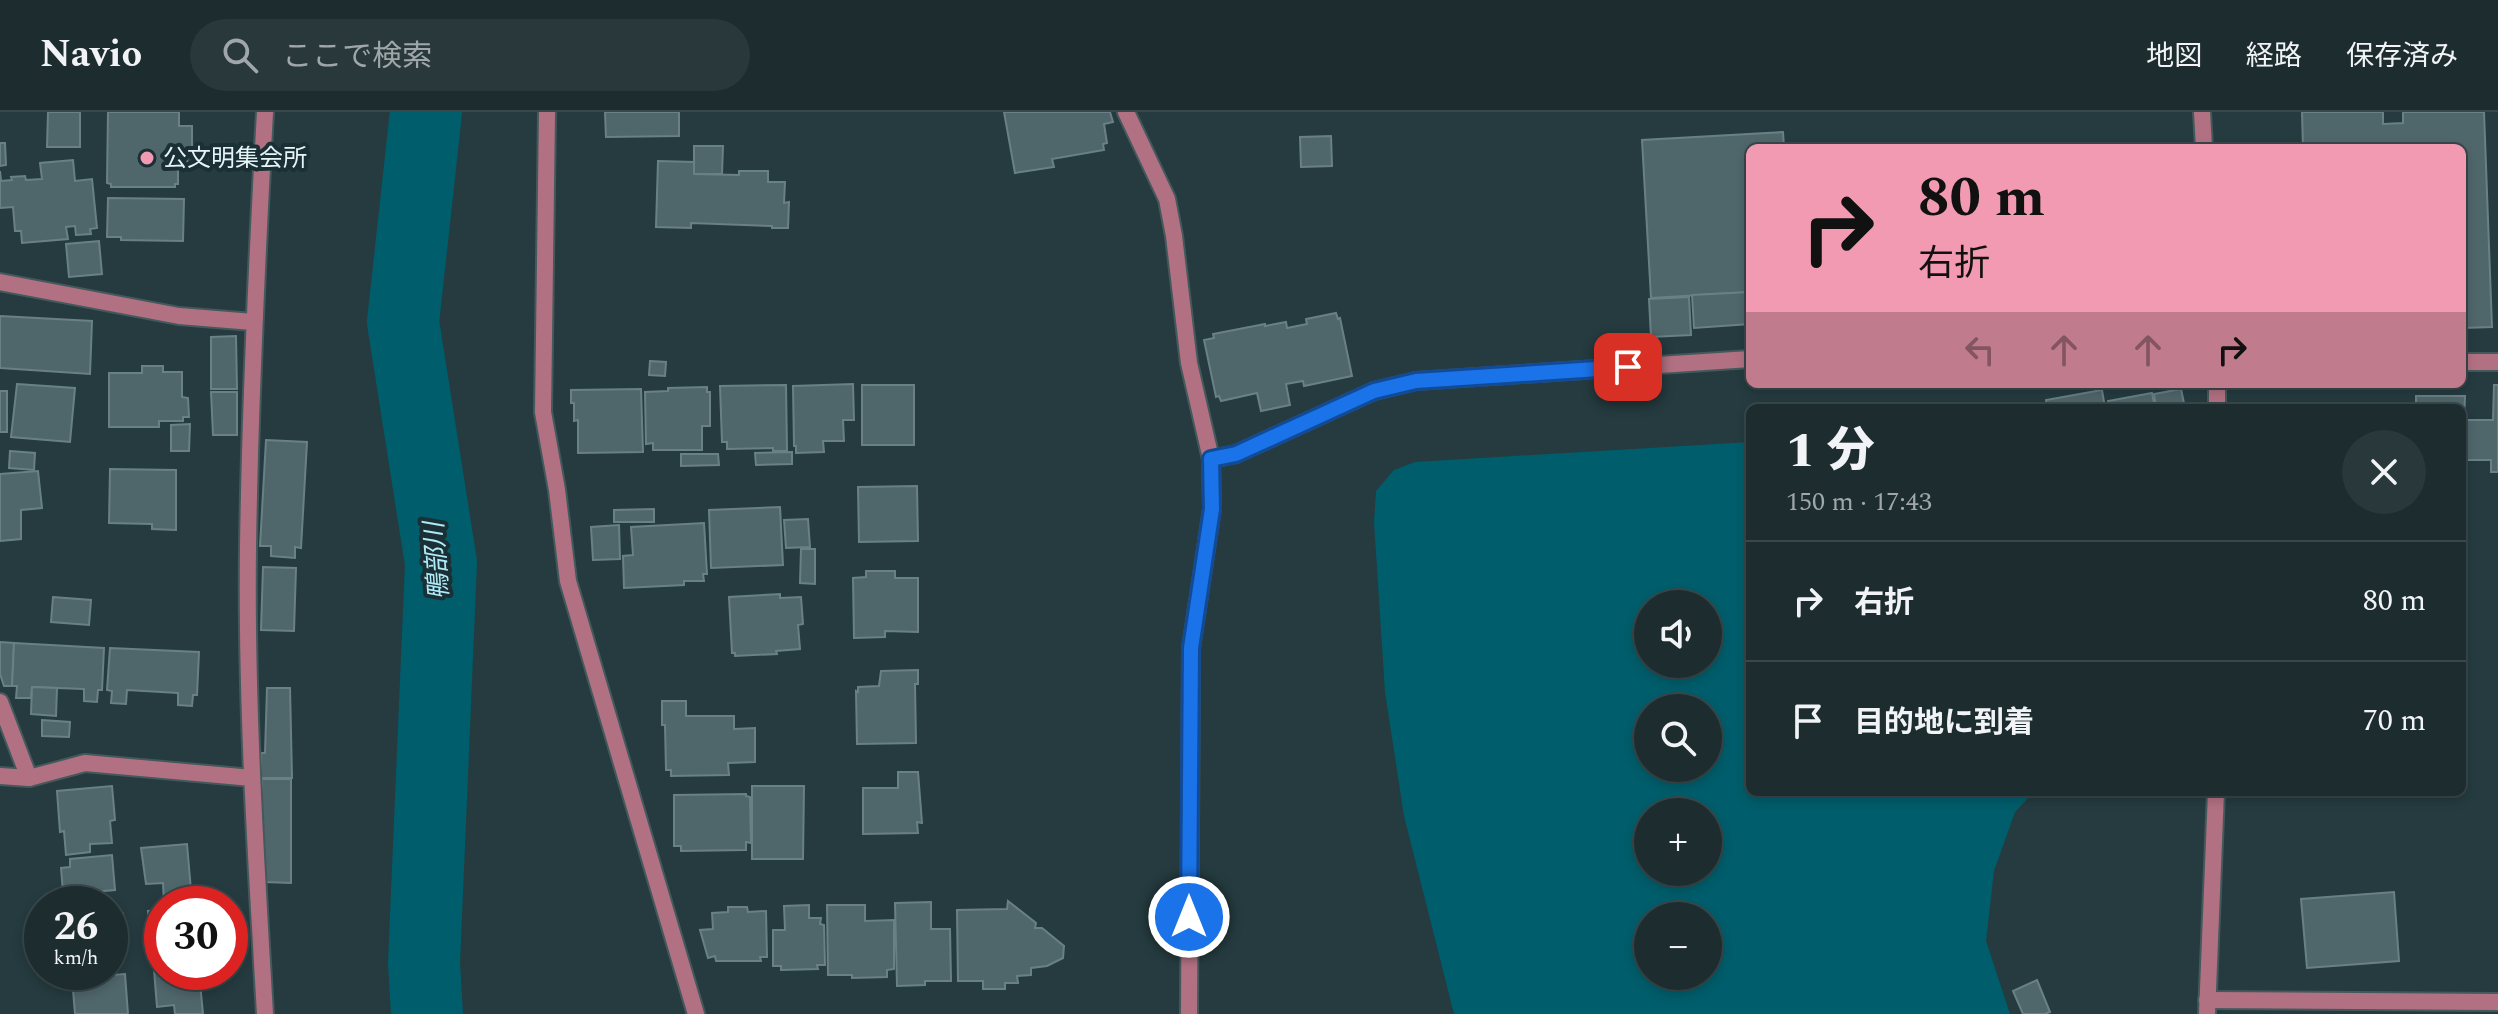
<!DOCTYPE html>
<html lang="ja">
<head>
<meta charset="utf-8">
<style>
  :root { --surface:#1c2c2f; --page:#29383b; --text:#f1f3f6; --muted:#a0a7aa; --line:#3a484b }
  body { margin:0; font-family:Spectral,"Noto Sans JP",serif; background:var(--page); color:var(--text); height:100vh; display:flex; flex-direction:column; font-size:30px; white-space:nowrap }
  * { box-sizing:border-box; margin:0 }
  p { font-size:26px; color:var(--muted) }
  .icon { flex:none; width:44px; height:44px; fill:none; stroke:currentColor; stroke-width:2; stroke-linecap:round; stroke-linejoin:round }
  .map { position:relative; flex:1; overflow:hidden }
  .panel { position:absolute; left:1746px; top:292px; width:720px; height:392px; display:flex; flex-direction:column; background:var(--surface); border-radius:12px; box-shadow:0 4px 12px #0003,0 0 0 2px var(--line) }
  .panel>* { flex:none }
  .guide { position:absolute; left:1746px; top:32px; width:720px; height:244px; border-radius:12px; box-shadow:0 4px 12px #0003,0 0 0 2px var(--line); background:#f19ab1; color:#111; overflow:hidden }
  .buttons { position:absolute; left:1634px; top:478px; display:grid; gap:16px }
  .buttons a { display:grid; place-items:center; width:88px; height:88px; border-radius:50%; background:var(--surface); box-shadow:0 4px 12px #0003,0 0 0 2px var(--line); font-size:40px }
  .speed { position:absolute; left:24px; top:774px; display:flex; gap:16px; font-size:40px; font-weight:700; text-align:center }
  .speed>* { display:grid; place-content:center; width:104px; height:104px; border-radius:50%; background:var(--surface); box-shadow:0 4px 12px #0003,0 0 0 2px var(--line); line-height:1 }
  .speed small { font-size:20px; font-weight:400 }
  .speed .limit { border:12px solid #d22; background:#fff; color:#111 }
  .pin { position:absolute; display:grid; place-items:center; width:68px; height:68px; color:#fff; margin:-34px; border-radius:16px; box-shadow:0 4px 12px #0006 }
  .me { position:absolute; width:88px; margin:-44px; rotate:0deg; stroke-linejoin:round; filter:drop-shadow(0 0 6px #0008) }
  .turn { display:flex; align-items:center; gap:28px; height:168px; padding:0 40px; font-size:36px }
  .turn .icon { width:104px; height:104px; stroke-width:2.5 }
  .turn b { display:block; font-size:56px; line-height:68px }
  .lanes { display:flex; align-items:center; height:76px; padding:0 40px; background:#0003; justify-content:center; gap:40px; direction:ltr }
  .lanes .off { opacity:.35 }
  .round { display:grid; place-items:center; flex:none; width:84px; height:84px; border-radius:42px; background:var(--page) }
  .summary { display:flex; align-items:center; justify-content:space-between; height:136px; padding:0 40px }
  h1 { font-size:48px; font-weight:800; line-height:60px }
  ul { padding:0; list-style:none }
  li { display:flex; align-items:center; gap:24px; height:120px; padding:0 40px; border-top:2px solid var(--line) }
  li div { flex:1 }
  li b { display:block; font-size:30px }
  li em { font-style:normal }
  header { display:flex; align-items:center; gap:48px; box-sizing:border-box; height:112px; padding:0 40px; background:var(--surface); border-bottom:2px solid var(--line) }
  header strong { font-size:38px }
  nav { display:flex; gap:44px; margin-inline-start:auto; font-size:28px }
  .search { width:560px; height:72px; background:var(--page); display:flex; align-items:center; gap:20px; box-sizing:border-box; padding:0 28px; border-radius:44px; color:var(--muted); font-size:30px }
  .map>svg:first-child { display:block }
  .water { fill:#005d6b; fill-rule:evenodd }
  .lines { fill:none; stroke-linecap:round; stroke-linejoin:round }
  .river { stroke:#005d6b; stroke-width:72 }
  .building { fill:#4f666b; stroke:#698086; stroke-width:2 }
  .minor-casing { stroke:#44595c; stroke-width:20 }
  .minor { stroke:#b27183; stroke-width:16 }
  .route-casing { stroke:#114b97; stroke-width:20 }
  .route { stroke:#1a73e8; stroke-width:14 }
  .poi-dot { fill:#f19ab1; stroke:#1b3035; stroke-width:3 }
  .labels { text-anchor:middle; stroke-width:8; stroke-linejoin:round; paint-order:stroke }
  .poi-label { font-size:24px; fill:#e7f4f7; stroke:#1b3035; text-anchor:start }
  .water-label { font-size:26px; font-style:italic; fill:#aeeaf7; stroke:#1b3035 }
</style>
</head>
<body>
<header>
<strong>Navio</strong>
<div class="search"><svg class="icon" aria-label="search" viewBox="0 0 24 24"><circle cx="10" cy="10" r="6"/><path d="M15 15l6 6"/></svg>ここで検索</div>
<nav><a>地図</a><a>経路</a><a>保存済み</a></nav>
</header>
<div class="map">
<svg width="2498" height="902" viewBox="0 0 2498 902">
  <rect width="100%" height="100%" fill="#253b3f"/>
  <path class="water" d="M1750 330V680H2034L2015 700 1994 759 1986 829 2010 902H1454L1404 704 1385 580 1374 410 1376 379 1394 358 1415 350ZM1648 492H1708V552H1648ZM1648 596H1708V656H1648ZM1648 700H1708V760H1648ZM1708 804V864H1648V804Z"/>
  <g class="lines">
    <polyline class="river" points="426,0 403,210 441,451 424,851 427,902"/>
  </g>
  <g class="building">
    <polygon points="48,0 80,0 80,35 47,35"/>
    <polygon points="108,0 179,0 179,14 192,14 192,37 188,37 187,56 178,55 178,72 175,72 175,75 111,75 111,72 107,71"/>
    <polygon points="605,0 679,0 679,24 606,25"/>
    <polygon points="1004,0 1110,0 1113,10 1104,12 1107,31 1103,32 1104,38 1052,47 1054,55 1015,61"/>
    <polygon points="2302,0 2383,0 2383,12 2403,11 2403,0 2484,0 2492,215 2462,216 2462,36 2303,36"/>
    <polygon points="1783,20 1784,36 1750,36 1750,180 1651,186 1642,28"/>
    <polygon points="1331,24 1332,54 1301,55 1300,25"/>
    <polygon points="0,31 5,31 6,53 0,54"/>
    <polygon points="694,34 723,34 722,62 694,62"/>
    <polygon points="73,48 75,69 92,67 97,116 90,117 91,122 76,123 75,114 66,115 68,127 22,131 21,119 15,119 13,95 0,96 0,59 1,69 12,68 11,65 25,64 26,68 42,67 40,51"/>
    <polygon points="658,49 694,50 694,62 739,63 739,59 768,59 768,70 785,70 784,91 789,90 788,116 772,116 772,114 691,111 691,116 656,115"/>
    <polygon points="108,86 184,87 183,129 121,128 121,125 107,125"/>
    <polygon points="99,129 102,162 69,165 66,132"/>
    <polygon points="1750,180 1750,212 1694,216 1692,183"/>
    <polygon points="1689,185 1691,223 1651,225 1649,187"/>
    <polygon points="1336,201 1338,207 1340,206 1352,264 1304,274 1303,269 1286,272 1290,293 1261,299 1257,281 1221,289 1219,284 1216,285 1204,228 1214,226 1213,222 1265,212 1265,214 1286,210 1287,216 1307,212 1306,207"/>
    <polygon points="0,204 92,209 90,262 0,256"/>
    <polygon points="236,224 237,277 211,277 211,225"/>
    <polygon points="650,249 666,250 665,264 649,263"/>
    <polygon points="142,254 163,254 163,260 182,260 182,285 188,286 189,305 183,305 183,309 159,309 159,315 109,315 109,261 142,261"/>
    <polygon points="17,272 75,276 70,330 11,325"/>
    <polygon points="853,272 854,308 843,308 844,329 823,329 824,340 796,341 796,334 794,334 793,274"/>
    <polygon points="786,273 787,339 773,339 773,336 727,337 727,330 722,330 720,274"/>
    <rect x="862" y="273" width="52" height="60"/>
    <polygon points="2494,273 2498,273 2498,360 2491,360 2491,348 2462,348 2462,296 2416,296 2416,284 2465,284 2464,308 2493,308"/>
    <polygon points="707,275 707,280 710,280 710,314 702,314 702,338 653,338 653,331 646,332 645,280 668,279 668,276"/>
    <polygon points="641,277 643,340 578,341 578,308 574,309 574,291 571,291 571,278"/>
    <polygon points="2181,277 2185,296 2156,296 2154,282"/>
    <polygon points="2102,278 2105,296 2047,296 2046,288"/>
    <rect x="0" y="279" width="7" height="41"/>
    <polygon points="211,280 237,280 237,323 213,323"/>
    <polygon points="2152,281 2155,296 2109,296 2108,289"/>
    <polygon points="190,312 189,339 171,339 171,313"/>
    <polygon points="266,328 307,330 301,436 295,435 295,446 271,444 271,434 260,434"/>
    <polygon points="10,339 35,341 34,358 9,356"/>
    <polygon points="792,340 792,352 756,353 755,341"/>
    <polygon points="681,342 718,342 719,353 681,354"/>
    <polygon points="110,357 176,358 176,418 152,417 152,412 109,411"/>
    <polygon points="38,359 42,396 21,398 21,427 0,429 0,362"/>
    <polygon points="917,374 918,429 859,430 858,375"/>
    <polygon points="780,395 783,453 711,456 709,398"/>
    <polygon points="654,397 654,410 614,410 614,398"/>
    <polygon points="808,407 810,435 786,436 784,408"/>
    <polygon points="704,411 707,462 703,462 704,469 684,469 684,473 624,476 623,444 633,443 631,415"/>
    <polygon points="619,413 620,447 593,448 591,415"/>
    <polygon points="801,437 815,437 815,472 800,471"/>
    <polygon points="263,455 296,456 294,519 261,518"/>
    <polygon points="866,459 895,459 895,466 918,466 918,520 885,519 885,525 854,526 853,466 866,465"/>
    <polygon points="780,482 780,486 801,485 803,512 798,513 800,537 776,539 777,542 735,544 735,541 732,541 729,485"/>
    <polygon points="53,485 91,488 89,513 51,510"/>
    <polygon points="0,530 14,531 12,574 4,574 0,562"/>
    <polygon points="14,531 104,536 102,578 98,578 97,590 84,589 84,577 57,576 32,575 31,586 16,586 17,574 12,574"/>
    <polygon points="110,536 199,540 197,583 193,583 192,594 178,593 178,581 127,578 126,592 111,591 112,579 107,578"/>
    <polygon points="918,558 918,572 915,572 916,631 857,632 856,579 858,580 858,575 879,574 881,559"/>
    <polygon points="32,575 57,576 56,604 31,602"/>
    <polygon points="267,576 290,576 292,666 261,666 261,641 265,641"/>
    <polygon points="662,589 686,589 686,604 734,604 734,617 755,616 755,650 728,651 729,663 671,664 671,658 666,658 665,613 662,613"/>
    <polygon points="42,608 70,610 69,625 42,624"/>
    <polygon points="898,660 918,660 922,711 917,710 918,721 863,722 863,676 898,676"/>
    <polygon points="262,667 291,667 291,771 264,770 261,755"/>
    <polygon points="112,674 115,708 110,709 112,731 90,732 90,740 66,743 64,719 60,720 57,679"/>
    <polygon points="752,674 804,674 803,747 752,747"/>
    <polygon points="746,682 746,684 750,685 751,731 746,730 746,738 681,739 681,734 674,734 674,683"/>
    <polygon points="187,732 192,790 164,792 163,771 146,772 141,736"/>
    <polygon points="112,743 115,778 92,780 93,792 73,792 73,779 63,780 61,756 70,755 70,747"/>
    <polygon points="2394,780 2399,849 2307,856 2301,787"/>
    <polygon points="1008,789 1036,811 1035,816 1042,816 1064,834 1063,846 1047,854 1031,856 1031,863 1017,864 1018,871 1005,871 1005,877 983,877 983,869 958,869 957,798 1007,797"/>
    <polygon points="931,790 931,817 950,817 951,869 925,869 925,873 897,874 895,791"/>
    <polygon points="809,793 809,806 821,806 820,812 824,813 825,853 817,853 818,857 781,858 781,854 773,854 773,818 785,818 784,794"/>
    <polygon points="827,793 865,793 865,809 894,808 894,857 887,858 887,865 852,866 852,863 828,863"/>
    <polygon points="728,795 747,795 748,800 766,799 767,845 760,845 761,849 716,849 715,844 708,846 700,818 713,817 712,801 728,800"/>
    <polygon points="162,798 162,835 151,836 148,799"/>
    <polygon points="123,801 124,818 120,819 121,836 110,837 110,802"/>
    <polygon points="154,858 199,860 203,902 175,902 174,893 157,895"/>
    <polygon points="125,862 128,902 75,902 72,866"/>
    <polygon points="2037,868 2050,900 2045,902 2023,902 2013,879"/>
  </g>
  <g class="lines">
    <g class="minor-casing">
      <g id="minor">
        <polyline points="547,0 543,300 557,378 568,469 696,902"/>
        <polyline points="1126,0 1167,87 1174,124 1189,251 1211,347 1212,397 1191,536 1189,902"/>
        <polyline points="2202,0 2204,36"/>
        <polyline points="0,170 179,204 253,210"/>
        <polyline points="2462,250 2498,250"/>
        <polyline points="2217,272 2217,296"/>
        <polyline points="1211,347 1236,342 1374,279 1416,269 1750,247"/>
        <polyline points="0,590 29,666"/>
        <polyline points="0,664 29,666 85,651 252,666"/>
        <polyline points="2207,888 2498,890"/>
        <path d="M265 902C256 747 246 591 248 436 250 290 257 145 265 0"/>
        <polyline points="2207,902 2216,680"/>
      </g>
    </g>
    <use href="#minor" class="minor"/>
  </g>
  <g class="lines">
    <g class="route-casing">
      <polyline id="route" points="1189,805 1191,536 1212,397 1211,347 1236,342 1374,279 1416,269 1628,255"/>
    </g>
    <use href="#route" class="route"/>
  </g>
  <circle class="poi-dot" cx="147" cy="46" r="8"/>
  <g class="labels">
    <g class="poi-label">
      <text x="163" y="54">公文明集会所</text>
    </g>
    <g class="water-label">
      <text transform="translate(436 449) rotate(-94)" y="9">鴨部川</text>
    </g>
  </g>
</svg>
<div class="buttons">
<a><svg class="icon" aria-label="sound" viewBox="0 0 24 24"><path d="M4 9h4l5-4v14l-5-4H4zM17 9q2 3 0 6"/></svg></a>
<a><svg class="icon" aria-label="search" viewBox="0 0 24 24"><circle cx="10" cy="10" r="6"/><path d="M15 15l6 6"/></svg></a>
<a>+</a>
<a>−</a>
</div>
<div class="speed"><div>26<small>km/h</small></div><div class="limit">30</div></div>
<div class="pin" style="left:1628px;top:255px;background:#d93025"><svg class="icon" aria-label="arrive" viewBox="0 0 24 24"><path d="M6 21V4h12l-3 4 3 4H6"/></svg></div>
<svg class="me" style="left:1189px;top:805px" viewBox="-20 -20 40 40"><circle r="17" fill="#1a73e8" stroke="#fff" stroke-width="3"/><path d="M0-11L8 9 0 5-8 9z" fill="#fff"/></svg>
<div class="guide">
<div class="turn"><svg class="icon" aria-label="right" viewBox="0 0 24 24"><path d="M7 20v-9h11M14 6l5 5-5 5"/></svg><div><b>80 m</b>右折</div></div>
<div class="lanes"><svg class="icon off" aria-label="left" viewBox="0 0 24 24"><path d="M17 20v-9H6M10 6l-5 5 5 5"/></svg><svg class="icon off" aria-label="ahead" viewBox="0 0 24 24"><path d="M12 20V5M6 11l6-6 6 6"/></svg><svg class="icon off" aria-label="ahead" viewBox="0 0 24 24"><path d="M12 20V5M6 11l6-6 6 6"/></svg><svg class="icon" aria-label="right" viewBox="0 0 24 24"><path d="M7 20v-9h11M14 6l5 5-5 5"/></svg></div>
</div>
<section class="panel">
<div class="summary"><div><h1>1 分</h1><p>150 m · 17:43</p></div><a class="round"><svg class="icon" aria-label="close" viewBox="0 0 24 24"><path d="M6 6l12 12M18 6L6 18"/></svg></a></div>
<ul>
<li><svg class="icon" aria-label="right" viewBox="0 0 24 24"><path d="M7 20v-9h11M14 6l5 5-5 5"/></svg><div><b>右折</b></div><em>80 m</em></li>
<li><svg class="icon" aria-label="arrive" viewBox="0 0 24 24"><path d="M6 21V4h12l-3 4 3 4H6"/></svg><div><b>目的地に到着</b></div><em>70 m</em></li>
</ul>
</section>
</div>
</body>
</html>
